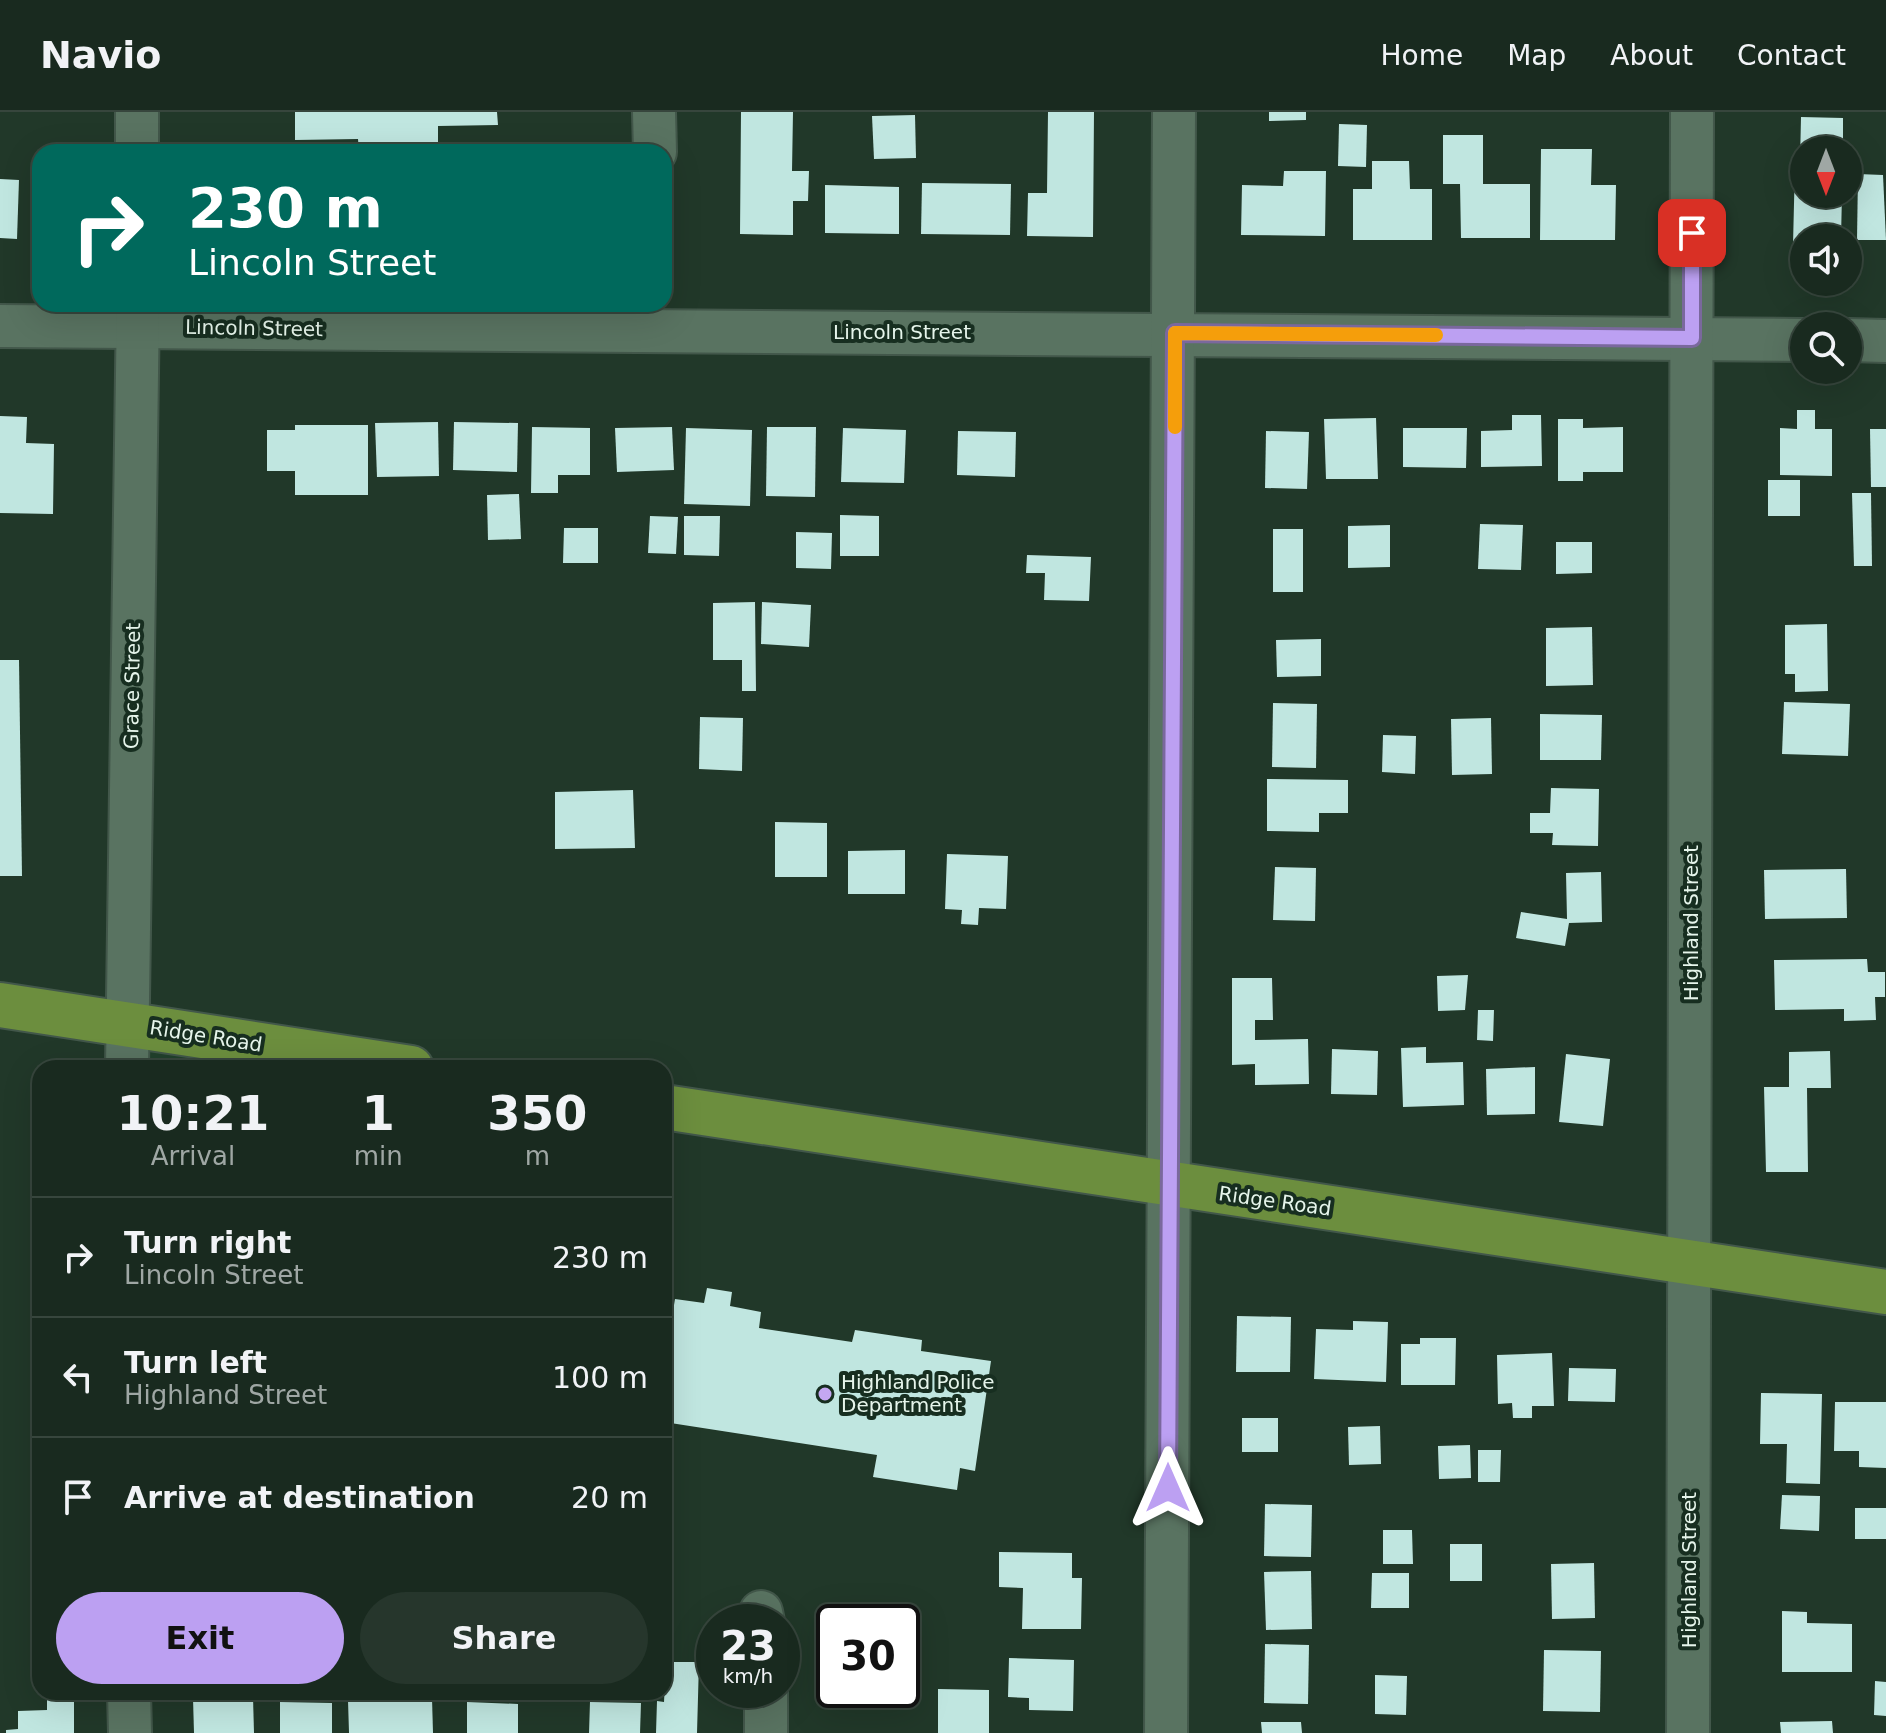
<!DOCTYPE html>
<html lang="en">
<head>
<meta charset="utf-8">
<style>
  :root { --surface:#192a1f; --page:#26362c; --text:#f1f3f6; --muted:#9fa7a4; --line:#37463d; --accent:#bca0f2 }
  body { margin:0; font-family:"DejaVu Sans",sans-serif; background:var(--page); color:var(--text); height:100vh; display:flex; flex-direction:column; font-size:30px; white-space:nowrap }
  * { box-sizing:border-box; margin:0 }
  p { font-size:26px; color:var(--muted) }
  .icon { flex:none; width:44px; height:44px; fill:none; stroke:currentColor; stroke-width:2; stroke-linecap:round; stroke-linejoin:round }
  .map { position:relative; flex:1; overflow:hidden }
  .details { position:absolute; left:32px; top:948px; width:640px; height:640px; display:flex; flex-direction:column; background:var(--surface); border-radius:24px; box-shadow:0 8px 32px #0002,0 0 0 2px var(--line) }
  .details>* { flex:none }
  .banner { position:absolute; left:32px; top:32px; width:640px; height:168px; border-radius:24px; box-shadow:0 8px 32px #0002,0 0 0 2px var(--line); background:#00695c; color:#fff; overflow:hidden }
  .needle { width:52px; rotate:180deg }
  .controls { position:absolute; left:1790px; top:24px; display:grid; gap:16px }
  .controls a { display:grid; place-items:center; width:72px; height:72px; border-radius:50%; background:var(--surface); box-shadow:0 8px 32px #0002,0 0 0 2px var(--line); font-size:40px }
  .speed { position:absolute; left:696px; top:1492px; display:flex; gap:16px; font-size:40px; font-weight:700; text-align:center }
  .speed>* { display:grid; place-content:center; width:104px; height:104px; border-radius:50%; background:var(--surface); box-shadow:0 8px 32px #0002,0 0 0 2px var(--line); line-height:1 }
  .speed small { font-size:20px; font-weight:400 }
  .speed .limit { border:4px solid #111; border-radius:12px; background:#fff; color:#111 }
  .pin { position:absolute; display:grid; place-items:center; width:68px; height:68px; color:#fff; margin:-34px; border-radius:16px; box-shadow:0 4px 12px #0006 }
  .me { position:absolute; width:88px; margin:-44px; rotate:0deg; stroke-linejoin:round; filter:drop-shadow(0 0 6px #0008) }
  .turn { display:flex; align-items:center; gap:28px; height:168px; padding:0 24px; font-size:36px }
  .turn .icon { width:104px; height:104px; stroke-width:2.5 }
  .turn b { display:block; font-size:56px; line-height:68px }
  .eta { display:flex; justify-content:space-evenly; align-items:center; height:136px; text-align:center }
  .eta b { font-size:48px; font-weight:700; line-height:56px }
  .action { display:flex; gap:16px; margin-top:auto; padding:16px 24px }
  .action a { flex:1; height:92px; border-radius:48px; background:var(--accent); color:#111; font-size:32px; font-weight:700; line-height:92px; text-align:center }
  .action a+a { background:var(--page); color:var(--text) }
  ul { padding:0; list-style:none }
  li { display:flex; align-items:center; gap:24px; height:120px; padding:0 24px; border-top:2px solid var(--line) }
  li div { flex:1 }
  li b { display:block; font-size:30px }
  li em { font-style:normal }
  header { display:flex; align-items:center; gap:48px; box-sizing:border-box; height:112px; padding:0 40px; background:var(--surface); border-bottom:2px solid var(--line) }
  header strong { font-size:38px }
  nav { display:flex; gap:44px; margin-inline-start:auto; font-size:28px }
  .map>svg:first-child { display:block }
  .built { fill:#21402c }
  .building { fill:#c0e6e0 }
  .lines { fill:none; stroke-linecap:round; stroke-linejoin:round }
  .minor-casing { stroke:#42574a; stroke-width:46 }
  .major-casing { stroke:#42574a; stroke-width:48 }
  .minor { stroke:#597361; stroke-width:42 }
  .major { stroke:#6c8e3e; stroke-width:44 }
  .route-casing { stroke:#7a689d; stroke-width:20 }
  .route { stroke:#bca0f2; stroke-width:14 }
  .slow { stroke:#f59e0b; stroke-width:14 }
  .poi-dot { fill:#c4a7f1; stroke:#172e20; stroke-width:3 }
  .labels { text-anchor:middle; stroke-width:8; stroke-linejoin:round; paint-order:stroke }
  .street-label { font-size:20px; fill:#e6f5eb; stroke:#172e20 }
  .poi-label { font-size:20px; fill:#e6f5eb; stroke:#172e20; text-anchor:start }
</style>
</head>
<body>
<header>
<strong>Navio</strong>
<nav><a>Home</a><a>Map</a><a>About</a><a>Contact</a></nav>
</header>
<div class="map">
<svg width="1886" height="1621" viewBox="0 0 1886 1621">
  <rect width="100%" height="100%" fill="#213829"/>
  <polygon class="built" points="134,920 373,956 134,956"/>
  <g class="building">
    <polygon points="295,0 497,0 498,13 438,14 438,40 359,40 358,27 295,28"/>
    <polygon points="741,0 793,0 792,59 809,59 808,89 793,89 793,123 740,122"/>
    <polygon points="1048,0 1094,0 1093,125 1027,124 1028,81 1047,81"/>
    <polygon points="1269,0 1306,0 1306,8 1269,9"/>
    <polygon points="915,3 916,46 874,47 872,4"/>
    <polygon points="1801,5 1843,6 1843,38 1804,38 1804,82 1842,82 1841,126 1804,126 1804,133 1793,133 1795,50 1800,50"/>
    <polygon points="1339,12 1367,13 1366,55 1338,54"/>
    <polygon points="1443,23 1483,23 1483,72 1530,72 1530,126 1461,126 1460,72 1443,72"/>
    <polygon points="1541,37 1592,37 1591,73 1616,73 1615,128 1540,128"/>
    <polygon points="1372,49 1409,49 1410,77 1432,77 1432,128 1353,128 1353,77 1372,77"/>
    <polygon points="1284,59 1326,59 1325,124 1241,123 1242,73 1283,74"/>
    <polygon points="1858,62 1883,63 1886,128 1857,128"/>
    <polygon points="0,67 19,68 17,127 0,126"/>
    <polygon points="922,71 1011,72 1010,123 921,122"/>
    <polygon points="825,73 899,75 899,122 825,121"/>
    <polygon points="1797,298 1815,298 1815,317 1832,317 1832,364 1780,363 1780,316 1797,317"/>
    <polygon points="1512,303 1541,303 1542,354 1481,355 1481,319 1512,318"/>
    <polygon points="0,304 27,305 26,331 54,332 53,402 0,401"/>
    <polygon points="1376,306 1378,367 1326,367 1324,307"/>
    <polygon points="1558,307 1583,307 1583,316 1623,315 1623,360 1583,360 1583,369 1558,369"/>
    <polygon points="438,310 439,364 377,365 375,311"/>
    <polygon points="454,310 518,311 517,360 453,358"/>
    <polygon points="295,313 368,313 368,383 295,383 295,359 267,359 267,318 295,318"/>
    <polygon points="532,315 590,316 590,363 558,363 558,381 531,381"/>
    <polygon points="672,315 674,358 617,360 615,316"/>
    <polygon points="767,315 816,315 815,385 766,384"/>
    <polygon points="686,316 752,318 750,394 684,392"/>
    <polygon points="843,316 906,318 904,371 841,370"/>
    <polygon points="1403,316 1467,316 1466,356 1403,355"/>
    <polygon points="1870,317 1886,317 1886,375 1871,375"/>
    <polygon points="958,319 1016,320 1015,365 957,363"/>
    <polygon points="1266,319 1309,320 1307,377 1265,376"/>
    <rect x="1768" y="368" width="32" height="36"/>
    <polygon points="1852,381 1871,381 1872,454 1854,454"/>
    <polygon points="519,382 521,427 488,428 487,383"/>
    <polygon points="840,403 879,404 879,444 840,444"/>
    <polygon points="650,404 678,405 676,442 648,441"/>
    <polygon points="684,404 720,404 719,444 684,443"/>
    <polygon points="1480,412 1523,413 1521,458 1478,457"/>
    <polygon points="1390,413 1390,455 1348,456 1348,414"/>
    <polygon points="564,416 598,416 598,451 563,451"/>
    <rect x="1273" y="417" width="30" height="63"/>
    <polygon points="796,420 832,421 831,457 796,456"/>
    <polygon points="1556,430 1592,430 1592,461 1556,462"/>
    <polygon points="1027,443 1091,445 1089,489 1044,488 1045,461 1026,461"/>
    <polygon points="755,490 756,579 742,579 742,548 713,548 713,491"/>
    <polygon points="762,490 811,493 809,535 761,532"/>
    <polygon points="1827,512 1828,579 1795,580 1795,562 1785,562 1785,513"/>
    <polygon points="1592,515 1593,573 1546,574 1546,516"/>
    <polygon points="1321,527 1321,564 1277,565 1276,528"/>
    <polygon points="0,548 19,548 22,764 0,764"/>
    <polygon points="1784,590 1850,592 1848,644 1782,642"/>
    <polygon points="1273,591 1317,592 1316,656 1272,655"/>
    <polygon points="1540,602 1602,603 1601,648 1540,648"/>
    <polygon points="700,605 743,606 742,659 699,657"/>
    <polygon points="1491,606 1492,662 1452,663 1451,607"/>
    <polygon points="1383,623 1416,624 1415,662 1382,660"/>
    <polygon points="1267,667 1348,668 1348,701 1319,701 1319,720 1267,719"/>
    <polygon points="1551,676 1599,677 1598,734 1552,733 1553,721 1530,721 1530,701 1550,701"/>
    <polygon points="633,678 635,736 555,737 555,680"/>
    <polygon points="775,710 827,711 827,765 775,765"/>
    <polygon points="905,738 905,782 848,782 848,739"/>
    <polygon points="947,742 1008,744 1006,797 979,796 978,813 961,812 962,798 945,797"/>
    <polygon points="1275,755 1316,756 1315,809 1273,808"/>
    <polygon points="1846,757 1847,806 1765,807 1764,758"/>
    <polygon points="1601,760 1602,810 1569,811 1565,834 1516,826 1521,800 1567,807 1566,761"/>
    <polygon points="1867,847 1868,860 1885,860 1885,885 1875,885 1876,908 1844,909 1844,897 1775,898 1774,848"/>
    <polygon points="1468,863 1465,898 1438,899 1437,864"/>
    <polygon points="1232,866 1272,866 1273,908 1255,908 1255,928 1308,927 1309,972 1255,973 1255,952 1232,953"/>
    <polygon points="1478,898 1494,898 1493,929 1477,928"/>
    <polygon points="1426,935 1426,951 1463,950 1464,993 1403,995 1401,936"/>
    <polygon points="1332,937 1378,939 1377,983 1331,982"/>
    <polygon points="1830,939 1831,976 1807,976 1808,1060 1766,1060 1764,975 1789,975 1789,940"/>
    <polygon points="1566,942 1610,947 1603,1014 1559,1010"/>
    <polygon points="1535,955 1535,1002 1487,1003 1486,957"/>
    <polygon points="707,1176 732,1180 730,1194 761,1200 759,1216 852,1230 855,1218 922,1228 921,1239 991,1249 975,1359 960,1356 957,1378 873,1365 877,1343 664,1310 664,1254 675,1187 704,1191"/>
    <polygon points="1237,1204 1291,1205 1290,1260 1236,1260"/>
    <polygon points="1353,1209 1388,1210 1386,1270 1314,1267 1316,1217 1353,1218"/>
    <polygon points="1420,1226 1456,1226 1455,1273 1401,1273 1401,1232 1420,1232"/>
    <polygon points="1552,1241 1554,1294 1532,1294 1532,1306 1513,1306 1512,1291 1498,1292 1497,1243"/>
    <polygon points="1569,1256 1616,1257 1615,1290 1568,1289"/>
    <polygon points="1761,1281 1822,1282 1820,1372 1786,1371 1787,1332 1760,1332"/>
    <polygon points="1835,1290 1886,1290 1886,1356 1859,1355 1859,1339 1834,1339"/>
    <rect x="1242" y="1306" width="36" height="34"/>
    <polygon points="1380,1314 1381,1352 1349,1353 1348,1315"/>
    <polygon points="1470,1333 1471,1366 1439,1367 1438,1334"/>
    <polygon points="1478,1338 1501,1338 1500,1370 1478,1370"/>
    <polygon points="1782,1383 1820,1384 1819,1419 1780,1417"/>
    <polygon points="1265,1392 1312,1393 1311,1445 1264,1444"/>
    <rect x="1855" y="1396" width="31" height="31"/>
    <polygon points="1383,1418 1412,1418 1413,1452 1383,1452"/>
    <rect x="1450" y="1432" width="32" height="37"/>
    <polygon points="999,1440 1072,1441 1072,1466 1082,1466 1081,1517 1022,1517 1023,1476 999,1475"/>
    <polygon points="1594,1451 1595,1506 1552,1507 1551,1452"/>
    <polygon points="1311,1459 1312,1517 1266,1518 1264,1460"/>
    <polygon points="1372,1461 1409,1461 1409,1496 1371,1496"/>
    <polygon points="1782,1499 1807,1500 1807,1511 1852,1512 1852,1560 1782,1560"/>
    <polygon points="1265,1532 1309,1533 1308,1592 1264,1591"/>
    <polygon points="1544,1538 1601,1539 1600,1600 1543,1599"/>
    <polygon points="1009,1546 1074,1548 1073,1599 1029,1598 1029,1586 1008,1585"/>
    <polygon points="666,1550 699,1550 697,1621 656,1621 657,1589 664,1590"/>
    <polygon points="1375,1563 1407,1564 1406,1603 1375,1602"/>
    <polygon points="1875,1569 1886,1570 1886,1604 1874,1603"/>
    <polygon points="938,1577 989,1578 989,1621 938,1621"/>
    <polygon points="253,1585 254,1621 194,1621 193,1586"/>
    <polygon points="74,1586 74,1621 6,1621 6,1618 18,1617 18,1599 47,1598 47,1587"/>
    <polygon points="432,1586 433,1621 349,1621 348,1588"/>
    <polygon points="280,1590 332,1591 332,1621 280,1621"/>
    <polygon points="467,1590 518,1592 518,1621 467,1621"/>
    <polygon points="590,1590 641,1591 640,1621 589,1621"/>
    <polygon points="1832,1609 1833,1621 1781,1621 1780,1610"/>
    <polygon points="1261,1610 1301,1610 1302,1621 1262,1621"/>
  </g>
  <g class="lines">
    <g class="minor-casing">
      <g id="minor">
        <polyline points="137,0 137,40"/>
        <polyline points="654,0 655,40"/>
        <polyline points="0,214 1804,228"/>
        <polyline points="1848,228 1886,229"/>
        <polyline points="127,956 138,192"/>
        <polyline points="761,1500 763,1510"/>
        <polyline points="129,1580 130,1621"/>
        <polyline points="766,1621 766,1578"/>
        <polyline points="1166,1621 1174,0"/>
        <polyline points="1688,1621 1692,0"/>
      </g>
    </g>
    <g class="major-casing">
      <g id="major">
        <polyline points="0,893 411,956"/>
        <polyline points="664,995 1886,1180"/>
      </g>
    </g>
    <use href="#minor" class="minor"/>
    <use href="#major" class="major"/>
  </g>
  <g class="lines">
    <g class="route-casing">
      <polyline id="route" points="1168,1376 1175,221 1692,226 1692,121"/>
    </g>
    <use href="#route" class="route"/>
    <polyline class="slow" points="1175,315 1175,221 1436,223"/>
  </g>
  <circle class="poi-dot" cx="825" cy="1282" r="8"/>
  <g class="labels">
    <g class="street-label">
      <text transform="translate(254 216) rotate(1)" y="7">Lincoln Street</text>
      <text x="902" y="227">Lincoln Street</text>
      <text transform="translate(132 574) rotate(-89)" y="7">Grace Street</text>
      <text transform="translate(1691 811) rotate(-90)" y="7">Highland Street</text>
      <text transform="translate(206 924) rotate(9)" y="7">Ridge Road</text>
      <text transform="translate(1275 1089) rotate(8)" y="7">Ridge Road</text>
      <text transform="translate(1689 1458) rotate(-90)" y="7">Highland Street</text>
    </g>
    <g class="poi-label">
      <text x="841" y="1277">Highland Police<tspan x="841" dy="23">Department</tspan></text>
    </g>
  </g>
</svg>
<div class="controls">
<a><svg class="needle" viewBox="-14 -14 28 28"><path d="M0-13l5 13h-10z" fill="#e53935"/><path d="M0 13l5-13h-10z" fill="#9fa7a4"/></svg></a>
<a><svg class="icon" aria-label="sound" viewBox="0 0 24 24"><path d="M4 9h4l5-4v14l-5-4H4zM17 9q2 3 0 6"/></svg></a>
<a><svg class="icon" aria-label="search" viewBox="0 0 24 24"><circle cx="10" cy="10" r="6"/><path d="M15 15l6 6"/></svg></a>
</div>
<div class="speed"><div>23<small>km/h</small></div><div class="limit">30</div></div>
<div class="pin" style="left:1692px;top:121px;background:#d93025"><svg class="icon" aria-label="arrive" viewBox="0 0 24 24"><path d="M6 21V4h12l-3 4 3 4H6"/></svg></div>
<svg class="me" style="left:1168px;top:1376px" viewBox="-20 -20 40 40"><path d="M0-17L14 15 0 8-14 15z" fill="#bca0f2" stroke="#fff" stroke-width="4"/></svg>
<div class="banner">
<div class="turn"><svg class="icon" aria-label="right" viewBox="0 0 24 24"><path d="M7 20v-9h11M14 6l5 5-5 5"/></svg><div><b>230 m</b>Lincoln Street</div></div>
</div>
<section class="details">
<div class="eta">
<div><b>10:21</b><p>Arrival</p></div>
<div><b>1</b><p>min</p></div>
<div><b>350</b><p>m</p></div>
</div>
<ul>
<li><svg class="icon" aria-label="right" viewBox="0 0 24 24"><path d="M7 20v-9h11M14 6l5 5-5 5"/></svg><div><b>Turn right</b><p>Lincoln Street</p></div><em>230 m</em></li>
<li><svg class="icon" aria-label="left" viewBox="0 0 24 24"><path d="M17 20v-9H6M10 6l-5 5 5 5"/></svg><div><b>Turn left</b><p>Highland Street</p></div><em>100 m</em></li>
<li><svg class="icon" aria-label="arrive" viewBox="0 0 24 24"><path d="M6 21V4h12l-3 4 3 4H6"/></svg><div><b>Arrive at destination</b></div><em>20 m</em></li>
</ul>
<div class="action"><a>Exit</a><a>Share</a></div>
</section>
</div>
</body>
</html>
